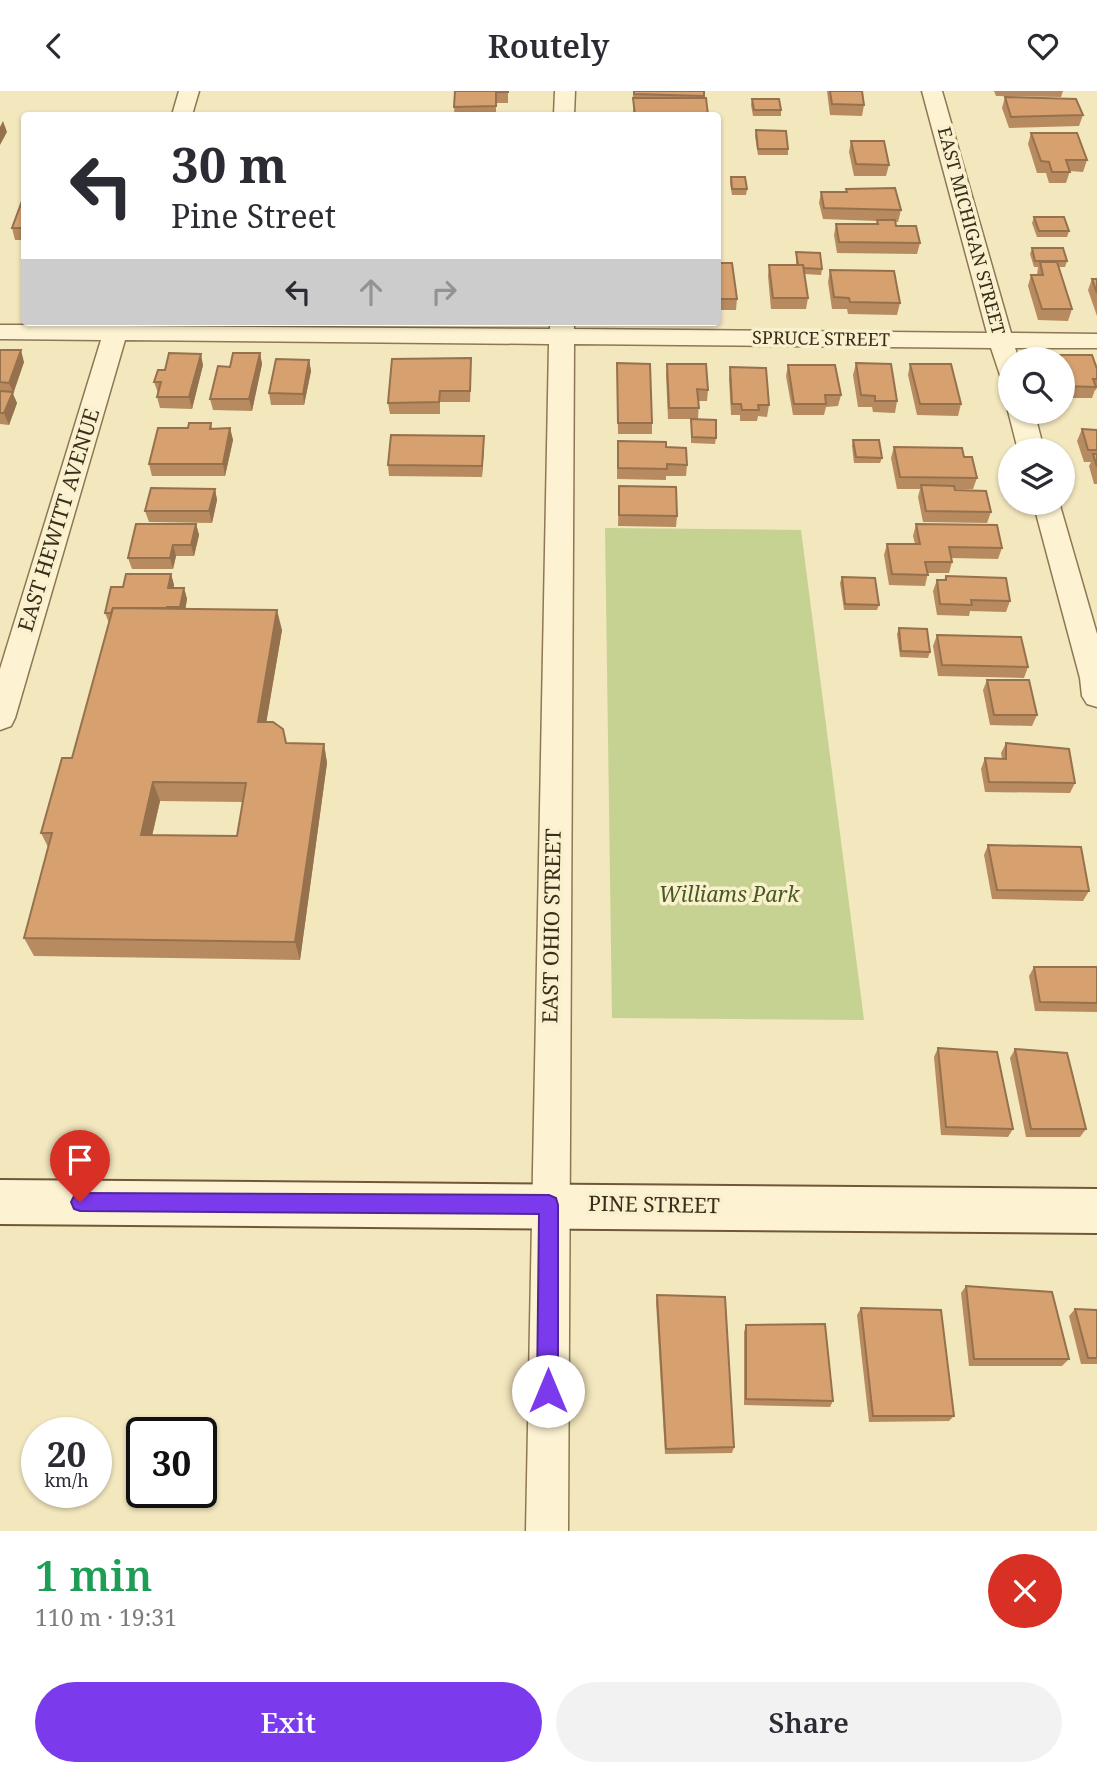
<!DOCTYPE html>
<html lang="en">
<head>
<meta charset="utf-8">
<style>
  :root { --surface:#fff; --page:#f2f2f3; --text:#2b2b33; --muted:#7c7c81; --accent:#7c3aed }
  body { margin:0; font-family:"Noto Serif",serif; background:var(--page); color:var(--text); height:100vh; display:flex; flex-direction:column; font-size:26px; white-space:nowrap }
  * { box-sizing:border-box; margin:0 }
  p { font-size:23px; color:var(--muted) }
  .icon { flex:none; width:38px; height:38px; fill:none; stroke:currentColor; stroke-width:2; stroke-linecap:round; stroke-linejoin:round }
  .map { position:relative; height:1440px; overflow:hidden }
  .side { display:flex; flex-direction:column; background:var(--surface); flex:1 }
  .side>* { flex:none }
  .banner { position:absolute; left:21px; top:21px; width:700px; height:214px; border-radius:7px; box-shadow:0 2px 5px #0004; background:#fff; color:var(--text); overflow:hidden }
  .fabs { position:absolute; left:998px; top:256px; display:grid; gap:14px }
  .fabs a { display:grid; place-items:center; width:77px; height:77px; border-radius:50%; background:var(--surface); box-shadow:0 2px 5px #0004; font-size:35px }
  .speed { position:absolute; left:21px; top:1326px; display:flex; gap:14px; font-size:35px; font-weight:700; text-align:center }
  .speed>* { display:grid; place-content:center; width:91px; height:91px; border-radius:50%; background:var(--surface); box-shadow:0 2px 5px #0004; line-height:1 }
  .speed small { font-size:18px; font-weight:400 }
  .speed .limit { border:4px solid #111; border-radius:10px; background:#fff; color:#111 }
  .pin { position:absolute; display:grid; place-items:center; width:60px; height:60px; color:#fff; margin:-72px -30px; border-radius:50% 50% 50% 0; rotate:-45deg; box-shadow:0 0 7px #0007 }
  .pin .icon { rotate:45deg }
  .me { position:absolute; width:77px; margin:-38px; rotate:0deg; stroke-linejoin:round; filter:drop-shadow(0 0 5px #0008) }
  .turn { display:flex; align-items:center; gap:24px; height:147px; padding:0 35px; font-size:32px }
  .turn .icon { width:91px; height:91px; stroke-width:2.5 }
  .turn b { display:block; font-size:49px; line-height:60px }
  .lanes { display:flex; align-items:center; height:66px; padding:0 35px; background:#0003; justify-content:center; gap:35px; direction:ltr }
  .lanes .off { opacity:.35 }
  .round { display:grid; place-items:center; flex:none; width:74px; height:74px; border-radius:37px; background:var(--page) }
  .summary { display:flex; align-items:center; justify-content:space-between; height:119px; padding:0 35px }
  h1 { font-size:42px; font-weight:600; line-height:52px; color:#1e9e55 }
  .button { display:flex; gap:14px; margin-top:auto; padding:14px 35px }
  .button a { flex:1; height:80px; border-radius:42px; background:var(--accent); color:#fff; font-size:28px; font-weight:600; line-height:80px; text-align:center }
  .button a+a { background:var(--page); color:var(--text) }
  header { display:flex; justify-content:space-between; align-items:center; height:91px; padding:0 35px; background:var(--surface); font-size:32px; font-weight:600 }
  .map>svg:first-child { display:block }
  .green { fill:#c6d291 }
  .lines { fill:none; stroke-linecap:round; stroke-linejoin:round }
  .street-casing { stroke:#8d7754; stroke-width:3 }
  .secondary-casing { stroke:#6f5838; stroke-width:4 }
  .street { fill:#fdf3d2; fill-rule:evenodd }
  .secondary { fill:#fdf3d2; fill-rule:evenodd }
  .wall { fill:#b88a5f; fill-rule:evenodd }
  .shaded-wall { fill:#96714e }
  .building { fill:#d6a16f; stroke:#96714e; stroke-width:2; fill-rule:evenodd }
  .route { fill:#7c3aed; stroke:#51269a; stroke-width:2 }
  .labels { text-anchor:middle; stroke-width:7; stroke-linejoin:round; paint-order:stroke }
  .far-street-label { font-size:18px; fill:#3b2d1b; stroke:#f9f0ce }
  .street-label { font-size:21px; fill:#3b2d1b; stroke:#f9f0ce }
  .park-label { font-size:21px; font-style:italic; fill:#475a1f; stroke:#f9f0ce }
</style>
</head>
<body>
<header><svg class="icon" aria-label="back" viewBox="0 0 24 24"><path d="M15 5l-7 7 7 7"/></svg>Routely<svg class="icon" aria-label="heart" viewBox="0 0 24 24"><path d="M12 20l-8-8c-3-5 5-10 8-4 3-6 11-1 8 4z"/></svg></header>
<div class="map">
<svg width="1097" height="1440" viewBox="0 0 1097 1440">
  <rect width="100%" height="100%" fill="#f3e7be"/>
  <polygon class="green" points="605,437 801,439 864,929 612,927"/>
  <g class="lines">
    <g class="street-casing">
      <g id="street">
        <polygon points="179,0 199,0 192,24 172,24"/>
        <polygon points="555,0 575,0 574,24 554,24"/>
        <polygon points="922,0 942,0 1011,242 1097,243 1097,257 1015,257 1019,268 1010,268 1010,289 1001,287 991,257 574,253 568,1440 526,1440 549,253 125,249 15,627 11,635 0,639 0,578 101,249 0,248 0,234 105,234 106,231 130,231 129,235 550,238 550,231 574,231 574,238 987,242"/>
        <polygon points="1010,318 1010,320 1034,320 1044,359 1018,359 1008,320"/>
        <polygon points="1033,411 1059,411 1097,543 1097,616 1087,613 1082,605 1080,587"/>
      </g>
    </g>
    <g class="secondary-casing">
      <polygon id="secondary" points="0,1089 1097,1098 1097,1142 0,1133"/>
    </g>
    <use href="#street" class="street"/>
    <use href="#secondary" class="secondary"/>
  </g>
  <g class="wall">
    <polygon points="455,0 508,0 508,12 496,12 496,24 454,24"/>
    <polygon points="633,0 704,0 704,7 708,24 633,24"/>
    <polygon points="827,0 862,0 864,14 862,25 830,24"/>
    <polygon points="994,0 1063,0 1061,6 996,5"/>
    <polygon points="1005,6 1083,24 1079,35 1009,37 1002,17"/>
    <polygon points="752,8 781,19 781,25 753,25 751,14"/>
    <polygon points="756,39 788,58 788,64 758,64 755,45"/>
    <polygon points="1031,42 1087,69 1083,81 1070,80 1066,92 1049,92 1046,82 1037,82 1028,53"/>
    <polygon points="851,50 889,74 886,85 854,85 849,61"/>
    <polygon points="731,86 747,98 746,104 732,104 730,91"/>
    <polygon points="846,98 901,119 898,131 895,131 896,135 920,152 917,163 837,162 834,144 836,133 876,133 877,130 823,128 819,112 821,101 846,101"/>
    <polygon points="24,110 24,149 15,149 12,137"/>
    <polygon points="1034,126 1069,140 1067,146 1037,146 1032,132"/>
    <polygon points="1032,157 1067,170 1065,176 1058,176 1072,218 1068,230 1038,229 1028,195 1031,184 1037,184 1038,176 1034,176 1030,163"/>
    <polygon points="796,161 822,178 821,184 804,183 808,207 806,218 771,218 768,185 769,174 796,174"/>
    <polygon points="718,172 737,208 736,219 718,219"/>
    <polygon points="830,179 900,212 897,224 848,223 847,218 832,218 828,191"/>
    <polygon points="1092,188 1097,188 1097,225 1088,199"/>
    <polygon points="0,259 24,271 13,303 17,312 9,334 0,333"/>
    <polygon points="260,262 262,273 252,320 213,319 210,308"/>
    <polygon points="1052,264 1097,278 1097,296 1096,299 1095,299 1092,307 1062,307 1062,268 1051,268"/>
    <polygon points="309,269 311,280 304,314 271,314 269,302"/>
    <polygon points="617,272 652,332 652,343 618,343"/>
    <polygon points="856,272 897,310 895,322 873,321 872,316 858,316 853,284"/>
    <polygon points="667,273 708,299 707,310 699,310 698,328 716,347 715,353 691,352 691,328 668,328 666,284"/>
    <polygon points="910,273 961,313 958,325 917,324 908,284"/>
    <polygon points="203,274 192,318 160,317 157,306 158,302 154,291 165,279"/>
    <polygon points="788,274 841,304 838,315 826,316 824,324 793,324 786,285"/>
    <polygon points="730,276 769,314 767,326 758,325 757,330 740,330 740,324 731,324 729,288"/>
    <polygon points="471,278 470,311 440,311 440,323 390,323 388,312"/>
    <polygon points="211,332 212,338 230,337 233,349 225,385 152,385 149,373 188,337"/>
    <polygon points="1082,338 1097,339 1097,393 1094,393 1089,375 1091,371 1084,371 1077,350"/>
    <polygon points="484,345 484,356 482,386 389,385 388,374"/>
    <polygon points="853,349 882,367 880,372 854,372 852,355"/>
    <polygon points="666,356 687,374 686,385 666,385 666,389 617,388 617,362"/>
    <polygon points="894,356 964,366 977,387 973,398 955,398 955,399 991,421 987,432 923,431 918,406 920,398 897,398 891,367"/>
    <polygon points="619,395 677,425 676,436 618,435"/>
    <polygon points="215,398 217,409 212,432 149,431 145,420"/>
    <polygon points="196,433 199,444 194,465 176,465 173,478 132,478 128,467"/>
    <polygon points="916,433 1002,457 998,468 952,467 952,471 949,482 928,482 925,495 889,494 884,464 887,453 915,453 913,445"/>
    <path d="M171 483 174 494 173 497H184L187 508 185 518 282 539 266 631 286 652 324 653 327 672 300 869 34 865 24 847 48 756 41 742 72 667 109 532 105 522 123 496ZM160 710 243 711 237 745 152 744Z"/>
    <polygon points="946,485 1010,510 1006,521 970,520 969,525 937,524 933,500 937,489 944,489"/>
    <polygon points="842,486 879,514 877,519 844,519 840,492"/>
    <polygon points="899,537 930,561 928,567 900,566 897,543"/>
    <polygon points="937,544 1028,576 1024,587 938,585 933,555"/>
    <polygon points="987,589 1037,624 1032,635 990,634 983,599"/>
    <polygon points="1006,652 1075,692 1070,702 985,701 981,678 985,667 1002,668 1001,662"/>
    <polygon points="988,754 1089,800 1083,810 992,808 984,764"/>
    <polygon points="1034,876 1097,876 1097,921 1035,920 1029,885"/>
    <polygon points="938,957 1013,1038 1008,1046 941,1044 934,966"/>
    <polygon points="1015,958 1086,1038 1080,1046 1026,1046 1010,967"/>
    <polygon points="966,1195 1069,1268 1062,1275 969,1275 961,1202"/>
    <polygon points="657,1204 734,1356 732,1362 665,1363 656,1211"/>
    <polygon points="861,1217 954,1325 949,1330 869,1331 857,1224"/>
    <polygon points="1075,1218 1097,1219 1097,1273 1081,1273 1069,1225"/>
    <polygon points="746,1234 833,1310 830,1316 744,1314 744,1241"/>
  </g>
  <g class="shaded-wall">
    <polygon points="3,30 7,41 0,54 0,36"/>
    <polygon points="21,259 24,271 13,303 17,312 9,334 4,322 13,301 9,292"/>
    <polygon points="260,262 262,273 252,320 249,308"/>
    <polygon points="201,263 203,274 192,318 189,306"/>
    <polygon points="309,269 311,280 304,314 303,303"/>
    <polygon points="230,337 233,349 225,385 223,373"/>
    <polygon points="484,345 484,356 482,386 482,375"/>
    <polygon points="215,398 217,409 212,432 209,420"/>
    <polygon points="196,433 199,444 194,465 191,454"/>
    <polygon points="173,454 176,465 173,478 170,467"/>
    <polygon points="171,483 174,494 171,508 168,497"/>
    <polygon points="184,497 187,508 184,527 180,516"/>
    <polygon points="277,519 282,539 263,651 258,631"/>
    <polygon points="324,653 327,672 300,869 295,851"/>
    <polygon points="153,691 160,710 148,763 141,744"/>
  </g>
  <g class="building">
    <polygon points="455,0 508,0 508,1 496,1 496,15 454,16"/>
    <polygon points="634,0 704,0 704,5 634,3"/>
    <polygon points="830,0 862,0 864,14 832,13"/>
    <polygon points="1005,6 1076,8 1083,24 1011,26"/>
    <polygon points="633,7 706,7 708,24 635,24"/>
    <polygon points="752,8 779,8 781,19 754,19"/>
    <polygon points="756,39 786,40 788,58 758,58"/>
    <polygon points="1031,42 1077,42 1087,69 1066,69 1070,81 1052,81 1049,71 1041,70"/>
    <polygon points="851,50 884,50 889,74 856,73"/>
    <polygon points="731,86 745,86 747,98 732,98"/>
    <polygon points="895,97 901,119 824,117 821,101 847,101 846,98"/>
    <polygon points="22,110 24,110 24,137 12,137"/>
    <polygon points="1034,126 1064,126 1069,140 1039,140"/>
    <polygon points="877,129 895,129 896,135 916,135 920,152 839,151 836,133 878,133"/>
    <polygon points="1032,157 1063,157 1067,170 1035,170"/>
    <polygon points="796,161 820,162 822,178 804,177 803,174 798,174"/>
    <polygon points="1040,171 1057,171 1072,218 1042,218 1031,184 1043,184"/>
    <polygon points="718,172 732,172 737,208 718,208"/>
    <polygon points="769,174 803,174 808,207 773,207"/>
    <polygon points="830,179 894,180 900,212 850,211 849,207 834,206"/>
    <polygon points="1092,188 1097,188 1097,202"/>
    <polygon points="0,259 21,259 9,292 0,291"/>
    <polygon points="169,262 201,263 189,306 157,306 161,291 154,291 158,279 165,279"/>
    <polygon points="233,262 260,262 249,308 210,308 218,275 230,276"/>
    <polygon points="1052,264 1092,264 1097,278 1097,288 1093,288 1096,296 1062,295 1062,268 1054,268"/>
    <polygon points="471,267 470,300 440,300 439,311 388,312 392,268"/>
    <polygon points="276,268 309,269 303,303 269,302"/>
    <polygon points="617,272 650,273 652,332 618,332"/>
    <polygon points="856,272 891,273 897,310 875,310 875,305 861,304"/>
    <polygon points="667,273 706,273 708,299 697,298 699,317 669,317"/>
    <polygon points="910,273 951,273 961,313 920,313"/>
    <polygon points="788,274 835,274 841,304 825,304 826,313 794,313"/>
    <polygon points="730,276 766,277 769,314 758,314 759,319 742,319 741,313 732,313"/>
    <polygon points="0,300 13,301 4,322 0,322"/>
    <polygon points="691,328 716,329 716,347 692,346"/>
    <polygon points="189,332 211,332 210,338 230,337 223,373 149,373 158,337 188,337"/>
    <polygon points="1082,338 1097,339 1097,359 1088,359"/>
    <polygon points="391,344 484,345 482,375 388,374"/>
    <polygon points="853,349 879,349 882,367 856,366"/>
    <polygon points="618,350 666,351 666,356 686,357 687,374 667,373 667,378 618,377"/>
    <polygon points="894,356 962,357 964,366 972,366 977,387 900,386"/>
    <polygon points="1093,363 1097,363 1097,376"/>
    <polygon points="921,394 954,395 955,399 986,400 991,421 926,420"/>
    <polygon points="619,395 676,396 677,425 619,424"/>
    <polygon points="151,397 215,398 209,420 145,420"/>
    <polygon points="136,433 196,433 191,454 173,454 170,467 128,467"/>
    <polygon points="916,433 997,434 1002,457 949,456 952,471 925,471 928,484 892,483 887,453 920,453"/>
    <polygon points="126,483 171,483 168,497 184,497 180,516 167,516 167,517 113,517 111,522 105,522 111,496 123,496"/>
    <polygon points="946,485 1006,487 1010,510 971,509 972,514 940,513 937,489 946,489"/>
    <polygon points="842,486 875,487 879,514 845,513"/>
    <path d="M113 517 277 519 258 631H273L283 638 286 652 324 653 295 851 24 847 52 742H41L62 667H72ZM153 691 246 692 237 745 141 744Z"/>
    <polygon points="899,537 927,538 930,561 901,560"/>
    <polygon points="937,544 1021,546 1028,576 942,574"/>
    <polygon points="987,589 1029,589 1037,624 994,624"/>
    <polygon points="1006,652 1069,658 1075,692 989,691 985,667 1006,668"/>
    <polygon points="988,754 1081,756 1089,800 997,799"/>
    <polygon points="1034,876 1097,876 1097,912 1040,911"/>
    <polygon points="938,957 997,961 1013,1038 946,1036"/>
    <polygon points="1015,958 1067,962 1086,1038 1031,1038"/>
    <polygon points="966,1195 1052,1201 1069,1268 974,1268"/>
    <polygon points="657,1204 725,1206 734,1356 666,1358"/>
    <polygon points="861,1217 941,1219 954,1325 873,1325"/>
    <polygon points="1075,1218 1097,1219 1097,1267 1088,1267"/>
    <polygon points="825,1233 833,1310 746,1308 746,1234"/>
  </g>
  <polygon class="route" points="80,1102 549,1104 556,1107 558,1114 558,1300 555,1308 548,1311 540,1308 537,1300 539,1123 80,1120 74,1118 71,1111 74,1105"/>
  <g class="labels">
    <g class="far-street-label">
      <text transform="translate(971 140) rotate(75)" y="6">EAST MICHIGAN STREET</text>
      <text transform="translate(821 248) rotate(1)" y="6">SPRUCE STREET</text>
    </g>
    <g class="street-label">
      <text transform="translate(59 429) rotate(-73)" y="7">EAST HEWITT AVENUE</text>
      <text transform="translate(552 835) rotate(-89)" y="7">EAST OHIO STREET</text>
      <text transform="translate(654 1114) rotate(1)" y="7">PINE STREET</text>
    </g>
    <g class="park-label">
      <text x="729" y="811">Williams Park</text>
    </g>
  </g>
</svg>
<div class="fabs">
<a><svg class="icon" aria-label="search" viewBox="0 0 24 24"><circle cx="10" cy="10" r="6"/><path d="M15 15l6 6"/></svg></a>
<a><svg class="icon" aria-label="layers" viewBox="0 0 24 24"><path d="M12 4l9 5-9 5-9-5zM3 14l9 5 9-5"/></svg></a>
</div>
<div class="speed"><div>20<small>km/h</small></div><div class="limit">30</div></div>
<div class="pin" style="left:80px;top:1111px;background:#d93025"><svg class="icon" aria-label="arrive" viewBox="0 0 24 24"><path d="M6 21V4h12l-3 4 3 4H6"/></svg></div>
<svg class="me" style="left:548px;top:1300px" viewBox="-20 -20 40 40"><circle r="19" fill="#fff"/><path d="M0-13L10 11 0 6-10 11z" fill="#7c3aed"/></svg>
<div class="banner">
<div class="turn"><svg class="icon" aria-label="left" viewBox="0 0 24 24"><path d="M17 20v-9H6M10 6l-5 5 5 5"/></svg><div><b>30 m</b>Pine Street</div></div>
<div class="lanes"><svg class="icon" aria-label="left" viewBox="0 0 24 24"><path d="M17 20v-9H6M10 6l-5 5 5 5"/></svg><svg class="icon off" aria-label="ahead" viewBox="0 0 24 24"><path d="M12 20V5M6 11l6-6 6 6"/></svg><svg class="icon off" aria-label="right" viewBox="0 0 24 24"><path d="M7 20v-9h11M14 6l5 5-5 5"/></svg></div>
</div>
</div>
<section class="side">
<div class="summary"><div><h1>1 min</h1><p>110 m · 19:31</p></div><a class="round" style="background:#d93025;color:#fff"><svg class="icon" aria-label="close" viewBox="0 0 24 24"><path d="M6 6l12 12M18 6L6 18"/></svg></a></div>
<div class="button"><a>Exit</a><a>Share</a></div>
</section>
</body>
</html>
